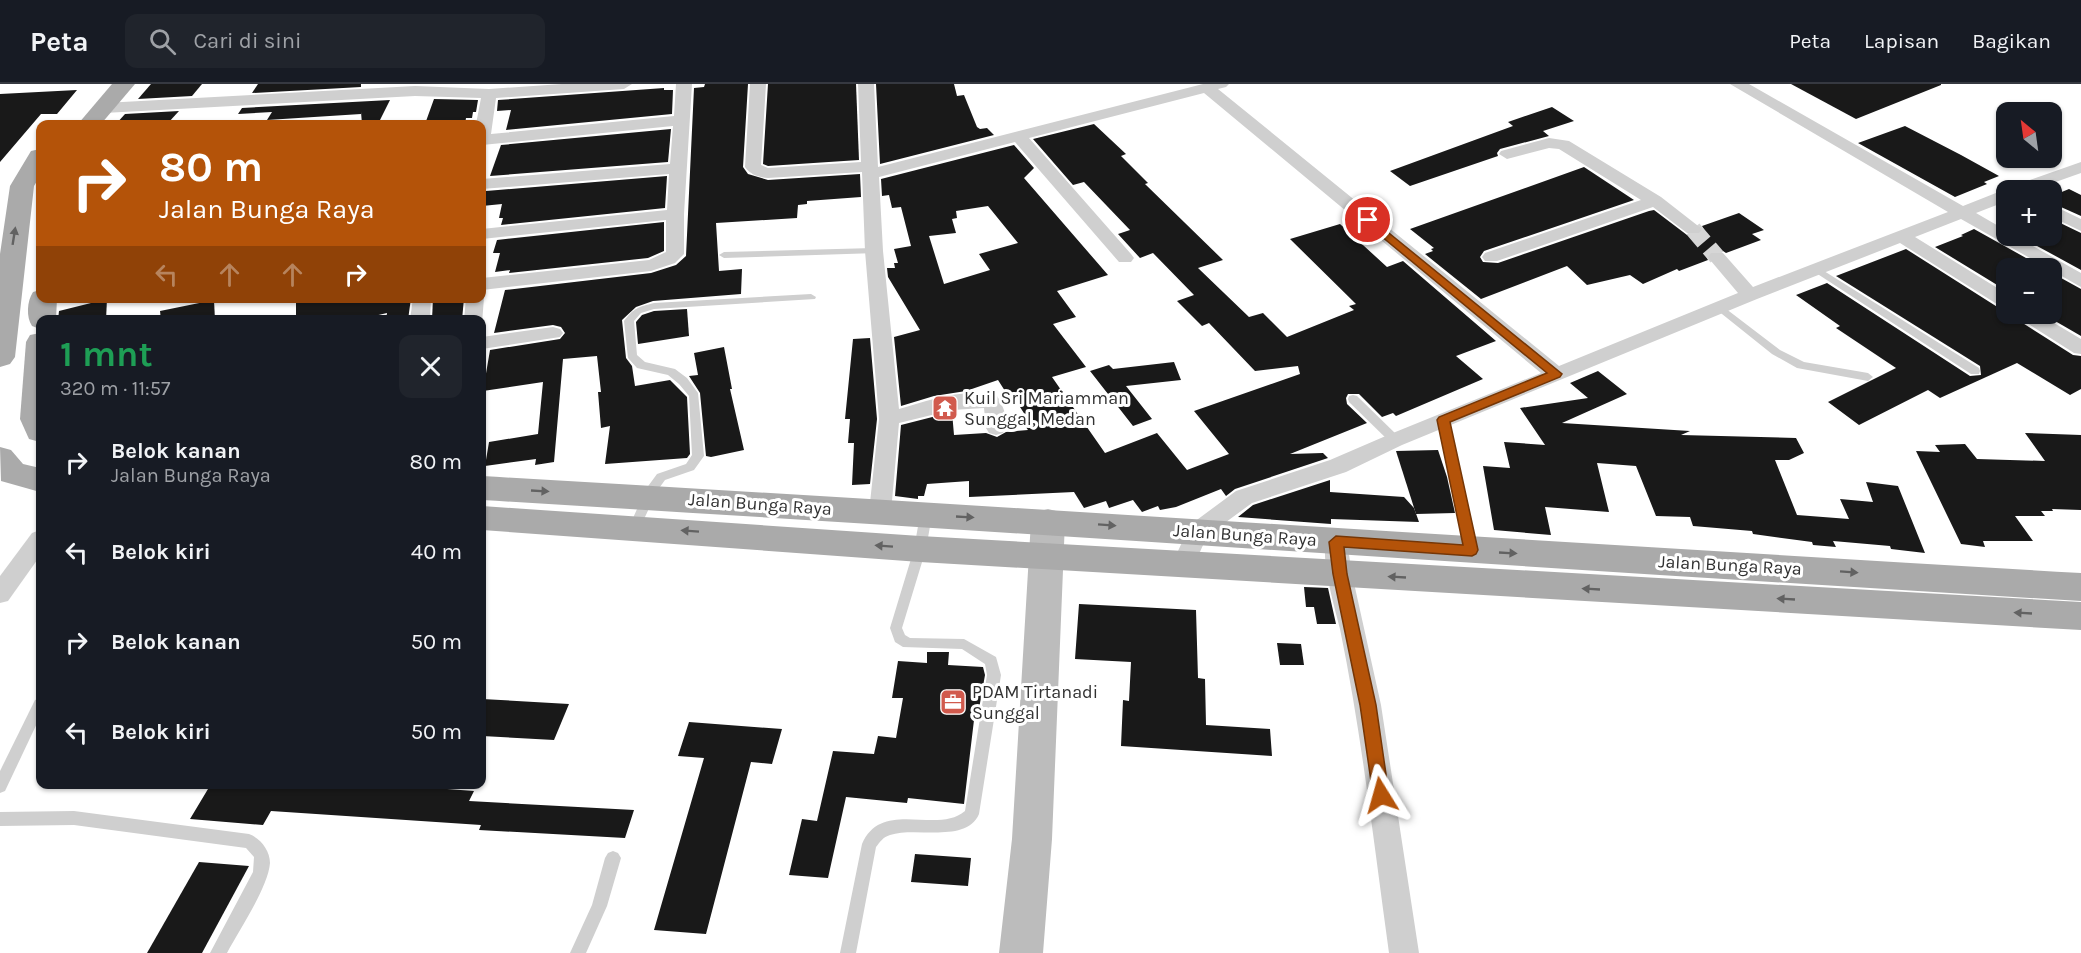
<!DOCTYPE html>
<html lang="id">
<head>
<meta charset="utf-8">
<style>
  :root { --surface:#171b24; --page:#20242c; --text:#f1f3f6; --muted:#9ea1a6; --line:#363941 }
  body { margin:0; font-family:Karla,sans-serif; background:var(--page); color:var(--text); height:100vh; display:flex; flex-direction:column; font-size:22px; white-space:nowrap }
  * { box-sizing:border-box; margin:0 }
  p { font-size:20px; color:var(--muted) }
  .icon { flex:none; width:33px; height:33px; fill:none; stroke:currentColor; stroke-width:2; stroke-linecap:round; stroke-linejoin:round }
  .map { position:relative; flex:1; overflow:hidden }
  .side { position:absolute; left:36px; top:231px; width:450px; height:474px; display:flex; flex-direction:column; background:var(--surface); border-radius:12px; box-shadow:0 2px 4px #0004 }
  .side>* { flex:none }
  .hud { position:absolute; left:36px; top:36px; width:450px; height:183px; border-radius:12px; box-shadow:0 2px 4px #0004; background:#b45309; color:#fff; overflow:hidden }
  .needle { width:39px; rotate:331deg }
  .fabs { position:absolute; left:1996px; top:18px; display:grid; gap:12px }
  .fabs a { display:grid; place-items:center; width:66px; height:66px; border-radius:12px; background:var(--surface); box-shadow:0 2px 4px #0004; font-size:30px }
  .pin { position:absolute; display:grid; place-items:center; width:51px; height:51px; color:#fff; margin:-26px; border:3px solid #fff; border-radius:50%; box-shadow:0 2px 6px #0007 }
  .me { position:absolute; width:66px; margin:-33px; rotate:352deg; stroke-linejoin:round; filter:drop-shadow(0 0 4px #0008) }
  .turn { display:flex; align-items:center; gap:21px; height:126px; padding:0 24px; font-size:27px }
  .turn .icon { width:78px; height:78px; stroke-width:2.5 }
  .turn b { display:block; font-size:42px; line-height:51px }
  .lanes { display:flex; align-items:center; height:57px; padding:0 24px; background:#0003; justify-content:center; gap:30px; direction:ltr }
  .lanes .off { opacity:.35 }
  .round { display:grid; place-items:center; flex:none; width:63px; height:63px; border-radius:12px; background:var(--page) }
  .summary { display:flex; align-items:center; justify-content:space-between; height:102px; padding:0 24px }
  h1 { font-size:36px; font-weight:700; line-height:45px; color:#1e9e55 }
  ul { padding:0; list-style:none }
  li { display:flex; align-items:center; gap:18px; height:90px; padding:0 24px }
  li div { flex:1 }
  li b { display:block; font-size:22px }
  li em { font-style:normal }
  header { display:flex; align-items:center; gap:36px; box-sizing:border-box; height:84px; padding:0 30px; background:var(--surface); border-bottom:2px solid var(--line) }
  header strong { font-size:28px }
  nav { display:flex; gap:33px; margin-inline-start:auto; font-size:21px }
  .search { width:420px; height:54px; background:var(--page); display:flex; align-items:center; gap:15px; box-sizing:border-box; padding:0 21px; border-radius:12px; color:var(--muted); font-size:22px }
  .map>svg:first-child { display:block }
  .building { fill:#191919; fill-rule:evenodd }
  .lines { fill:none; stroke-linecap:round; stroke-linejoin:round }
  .street-tunnel { stroke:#d6d6d6; stroke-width:17; stroke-dasharray:17 8; stroke-linecap:butt }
  .lane { fill:#cfcfcf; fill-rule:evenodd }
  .street { fill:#cfcfcf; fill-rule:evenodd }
  .secondary { fill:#bcbcbc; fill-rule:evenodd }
  .primary { fill:#aaa; fill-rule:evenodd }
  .oneway { fill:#626262 }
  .route { fill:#b45309; stroke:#753606; stroke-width:1.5 }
  .labels { text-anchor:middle; stroke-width:6; stroke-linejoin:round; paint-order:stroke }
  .poi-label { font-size:18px; fill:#323232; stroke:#fff; text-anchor:start }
  .street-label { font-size:18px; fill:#323232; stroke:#fff }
</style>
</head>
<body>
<header>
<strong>Peta</strong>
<div class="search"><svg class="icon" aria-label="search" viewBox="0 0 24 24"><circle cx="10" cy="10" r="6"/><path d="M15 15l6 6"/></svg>Cari di sini</div>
<nav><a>Peta</a><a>Lapisan</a><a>Bagikan</a></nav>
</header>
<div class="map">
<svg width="2081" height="869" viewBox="0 0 2081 869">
  <rect width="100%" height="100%" fill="#fff"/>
  <g class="building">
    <polygon points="151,0 202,0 192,12 138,15"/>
    <polygon points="258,0 361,0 361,3 252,9"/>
    <polygon points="705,0 748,0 743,83 748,90 768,96 860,90 861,113 807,117 807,120 798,121 797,134 716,139 719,187 742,185 741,210 653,217 636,223 622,236 626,274 632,282 635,302 670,296 687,313 690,370 687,374 605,380 610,342 601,344 598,308 601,308 597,272 563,275 554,378 535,381 536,375 485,382 489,358 538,350 543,298 483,307 490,266 560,255 565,249 561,243 553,241 494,249 505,206 651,189 676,181 686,172 694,4 704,3"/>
    <polygon points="768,0 856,0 859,76 768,82 763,80"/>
    <polygon points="876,0 954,0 957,12 964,11 977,43 980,45 987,44 994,51 880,80"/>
    <polygon points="1791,0 1941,0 1941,1 1856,35"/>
    <polygon points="664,4 664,6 673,6 672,30 506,46 511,26 497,27 498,16"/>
    <polygon points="77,6 57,30 41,30 0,78 0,10"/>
    <polygon points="434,15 478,16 476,28 473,28 472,34 466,34 465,40 425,40"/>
    <polygon points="390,16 378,40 362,40 361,28 361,30 267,36 272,28 238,30 242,24"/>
    <polygon points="1552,23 1574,37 1543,47 1549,52 1500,65 1497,69 1498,72 1410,102 1390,87 1513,42 1508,38"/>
    <polygon points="179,27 168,39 116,40 125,30"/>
    <path d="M1094 40 1126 70 1121 72 1148 99 1145 100 1223 176 1198 184 1249 233 1263 229 1287 253 1354 226 1349 222 1356 220 1290 155 1340 140 1387 183 1403 177 1496 257 1456 272 1483 295 1396 332 1393 329 1382 333 1359 310H1348L1346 314 1347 320 1367 339 1290 370 1323 369 1328 374 1235 405 1226 412 1221 405 1176 423 1160 426 1158 422 1142 428 1133 416 1109 424 1106 417 1084 424 1074 408 969 413V397L927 400 924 412H918V415L895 412 901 341 952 328 954 351 986 349 997 353 1006 348 1028 346 1023 339 1029 337 1009 306 1005 307 998 296 966 307 934 312 901 322 894 253 920 246 888 193 887 184H895L894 179H898L894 165 911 162 901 123 892 124 889 111 882 112 881 95 1014 61 1034 84 1024 94 1108 191 1057 207 1076 233 1053 240 1086 283 1052 293 1105 369 1157 349 1187 386 1229 370 1194 327 1300 290 1298 282 1255 287 1209 239 1202 242 1177 217 1194 211 1153 169 1140 174 1118 150 1130 146 1084 98 1073 101 1033 55ZM988 122 1018 159 979 170 990 186 944 200 929 152 956 149 952 135 957 134 956 127Z"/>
    <polygon points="1905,42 1961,71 1999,92 1984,98 1987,100 1955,113 1858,59"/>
    <polygon points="671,45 668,78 490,92 501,61"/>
    <polygon points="1584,83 1634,116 1484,167 1480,173 1483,178 1498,179 1649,127 1654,126 1687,151 1699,151 1704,146 1702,142 1739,129 1764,146 1752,150 1761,156 1726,169 1723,167 1711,167 1706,172 1708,176 1679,187 1677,185 1643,200 1630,191 1587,201 1567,182 1481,215 1425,170 1433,167 1431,165 1434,164 1410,145"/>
    <polygon points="667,92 665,124 501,141 503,134 499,134 502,120 482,122 486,107"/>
    <polygon points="2069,105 2081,111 2081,132 2052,119 2052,112"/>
    <polygon points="2052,135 2081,149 2081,186 2019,152 2052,152"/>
    <polygon points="664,138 664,167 648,174 509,189 510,186 495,188 500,169 493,169 497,156"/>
    <polygon points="1974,145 2044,184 2007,184 2007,207 1935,163 1963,152 1961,151"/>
    <polygon points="1906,165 1999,224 2007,226 2007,230 2014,230 2018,236 2073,271 2081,272 2081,305 2070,311 2017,279 1940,314 1928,306 1859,341 1828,318 1896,284 1836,244 1840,242 1796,211 1827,199 1970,292 1981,291 1980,282 1836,192"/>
    <polygon points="2052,189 2081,205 2081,252 2043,230 2052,230"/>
    <polygon points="296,214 411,214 408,236 386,236 387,229 357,236 296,236"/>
    <polygon points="433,214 464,214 462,236 432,236"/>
    <polygon points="107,215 106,236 58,236 59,227"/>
    <polygon points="214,216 215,236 161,236 160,227"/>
    <polygon points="687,225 689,252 638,260 636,238 642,231 654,227"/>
    <polygon points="870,254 877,335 870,400 852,401 854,359 848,359 850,335 845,335 853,255"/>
    <polygon points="724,263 732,305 730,305 744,366 711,373 706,372 700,309 689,292 698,291 694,269"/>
    <polygon points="1174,278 1181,296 1126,302 1152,335 1133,342 1090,287 1109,281 1113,285"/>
    <polygon points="1598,287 1627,310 1562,339 1690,347 1681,351 1796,354 1804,369 1789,376 1775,376 1797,431 1849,435 1840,415 1873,418 1866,398 1898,402 1925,469 1891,465 1890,462 1833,457 1836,463 1813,461 1812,458 1753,450 1752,447 1693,442 1690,433 1656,432 1636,382 1597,379 1609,428 1545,423 1551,451 1494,446 1483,382 1510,384 1504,358 1545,361 1520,324 1588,314 1570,299"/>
    <polygon points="2025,349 2081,351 2081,426 2052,425 2053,427 2041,427 2045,432 2015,432 2033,457 1983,457 1985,463 1961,460 1916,367 1940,368 1935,361 1965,360 1977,375 2045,377"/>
    <polygon points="1438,366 1447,393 1455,429 1416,430 1396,367"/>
    <polygon points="1330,396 1330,408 1404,413 1414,424 1419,438 1331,435 1331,440 1238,433 1253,421"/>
    <polygon points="1304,503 1328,504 1336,540 1317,540 1314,523 1306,523"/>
    <polygon points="1079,520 1196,526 1198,594 1205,595 1206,641 1270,645 1272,672 1121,662 1123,616 1129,617 1131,578 1075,575"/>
    <polygon points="1277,559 1301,560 1304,581 1280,581"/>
    <polygon points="927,568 949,568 948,581 983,583 985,591 977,636 974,636 964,720 908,714 907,719 846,713 828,794 789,791 802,735 817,737 833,667 874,670 878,652 896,654 903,614 892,614 898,577 927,579"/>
    <polygon points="482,615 569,620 554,656 482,652"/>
    <polygon points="689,638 782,645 772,680 751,678 706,850 654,846 704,674 678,672"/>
    <polygon points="211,700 380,700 474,707 469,717 634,726 625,754 479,746 481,741 271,727 263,741 190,735"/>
    <polygon points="915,770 971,774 968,802 911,798"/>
    <polygon points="199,778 249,782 202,869 147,869"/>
  </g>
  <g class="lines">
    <polyline class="street-tunnel" points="1693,145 1717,173"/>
    <g class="lane">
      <polygon points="874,164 877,165 877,169 724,174 719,171 724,168"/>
      <polygon points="1816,182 1979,284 1980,287 1979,290 1971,290 1813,187 1813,183"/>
      <path d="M811 210 816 213 815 215 654 225 641 229 634 237 637 271 645 278 675 285 687 294 698 309 704 372 694 386 665 396 657 407 639 446H631L629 443 646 405 657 390 686 380 692 371 689 312 679 300 668 291 637 284 628 274 624 237C634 224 638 223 654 219Z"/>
      <polygon points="1721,221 1780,266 1804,278 1868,289 1873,293 1868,297 1797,284 1772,270 1717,226 1717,222"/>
      <polygon points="1353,311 1357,312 1399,353 1401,356 1399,359 1391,359 1349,318 1348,315 1349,312"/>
      <polygon points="1443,332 1449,336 1478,467 1476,470 1468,470 1466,467 1437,336"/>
      <path d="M926 426 932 431 926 465 902 544 905 551 910 554 964 555 996 573 1001 591 979 730C966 760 915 742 890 751 883 753 880 758 876 763L856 869H840L862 760C882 714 937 751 965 727L987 591 985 580 962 565 903 563 895 558 890 544 914 465 920 431Z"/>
      <polygon points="40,614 40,633 5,707 0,709 0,687 35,616"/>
      <path d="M74 727 249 750C260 754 270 766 270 779 268 804 239 846 227 869H210L253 788 254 773 246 764 74 741 0 742V728Z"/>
      <polygon points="613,767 618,769 621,774 607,822 586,869 570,869 592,821 605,774 608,769"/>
    </g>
    <g class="street">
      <polygon points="562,0 632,0 624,5 496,14 491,50 674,32 676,0 692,0 684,130 684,170 675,179 651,187 482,206 482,194 649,176 666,168 666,136 482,155 482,145 667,126 669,90 482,105 482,95 670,80 673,42 482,61 482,40 476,40 481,14 415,12 104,29 96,24 104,19 415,2 489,5"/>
      <path d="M750 0H766L761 81 768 84 861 78 858 0H874L878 83 1203 0H1229L1226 3 1218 5 1559 282 1738 209 1711 177 1708 173 1711 169H1723L1753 203 1948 128 1730 0H1749L1963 122 2001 107 2009 106H2007V117L1976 129 2007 147V152H2015L2081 189V203L1961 135 1915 153 2007 210V224L2000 222 1900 159 1757 215 1402 361 1346 388 1252 419 1207 452 1192 486 1184 489 1176 486 1172 480 1190 441 1236 407 1330 376 1388 351 1541 289 1204 9 1029 54 1131 170 1134 174 1131 178H1119L1015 58 879 93 883 167 899 325C929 316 966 303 997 312 1004 323 1010 338 1003 349L996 351 989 349 986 344 984 324 952 326 899 339 891 428 888 434 880 436 872 434 869 428 879 335 865 167 862 88 768 94C758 93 751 91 745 83Z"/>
      <polygon points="1549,54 1569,57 1661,113 1702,145 1699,149 1687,149 1653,123 1497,177 1485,177 1482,173 1485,169 1641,116 1559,65 1549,64 1507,75 1499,70 1501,67"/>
      <polygon points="2081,78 2081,89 2033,106 2011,106 2013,102"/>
      <polygon points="2052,121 2081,135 2081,147 2052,133"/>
      <polygon points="482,210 484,214 482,239 482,236 464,236 466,214 482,214"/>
      <polygon points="413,214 431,214 430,236 410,236"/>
      <polygon points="2016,230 2039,230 2081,255 2081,270 2074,269 2019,234"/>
      <polygon points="553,243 560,245 563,249 560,253 482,265 482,253"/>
      <polygon points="40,446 40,472 8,517 0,519 0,492 32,449"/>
      <path d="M1336 449 1344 452 1347 458 1352 490 1381 621 1419 869H1389C1374 761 1362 652 1340 545 1335 524 1318 469 1328 452Z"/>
    </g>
    <polygon class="secondary" points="1048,425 1060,428 1065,437 1052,755 1043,869 999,869 1012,755 1031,437 1036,428"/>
    <g class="primary">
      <polygon points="112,0 135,0 101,40 78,40"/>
      <polygon points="40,65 40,92 34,102 15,273 10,280 0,283 0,170 10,102 31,67"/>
      <path d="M40 206V214H57L56 236H40V245L32 242C26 233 27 217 33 208Z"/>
      <polygon points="40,249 40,358 29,355 20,335 26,258 30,251"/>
      <polygon points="0,363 11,366 23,380 40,384 40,408 1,397"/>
      <path d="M482 392C1015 423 1548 458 2081 489V517C1548 485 1015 448 482 416Z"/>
      <polygon points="482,422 920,452 2081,518 2081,546 920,478 482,446"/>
    </g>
  </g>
  <defs><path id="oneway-solid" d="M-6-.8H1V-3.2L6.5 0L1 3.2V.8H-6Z" transform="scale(1.5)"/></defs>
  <g class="oneway">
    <use href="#oneway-solid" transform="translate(14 152) rotate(-81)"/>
    <use href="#oneway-solid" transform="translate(540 407) rotate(3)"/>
    <use href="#oneway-solid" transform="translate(965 433) rotate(3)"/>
    <use href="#oneway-solid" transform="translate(1107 441) rotate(4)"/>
    <use href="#oneway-solid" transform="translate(690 447) rotate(-176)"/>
    <use href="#oneway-solid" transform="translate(884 462) rotate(-176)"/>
    <use href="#oneway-solid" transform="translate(1508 469) rotate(3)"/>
    <use href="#oneway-solid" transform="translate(1849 488) rotate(4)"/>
    <use href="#oneway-solid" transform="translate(1397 493) rotate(-177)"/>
    <use href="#oneway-solid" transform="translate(1591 505) rotate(-177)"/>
    <use href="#oneway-solid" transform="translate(1786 515) rotate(-177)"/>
    <use href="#oneway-solid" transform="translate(2023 529) rotate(-177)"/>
  </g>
  <polygon class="route" points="1368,132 1562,290 1560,293 1450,338 1478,466 1476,470 1472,472 1344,463 1347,490 1376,621 1389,711 1387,716 1381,719 1375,716 1373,711 1360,621 1333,490 1329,458 1336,452 1463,461 1437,336 1439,333 1547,289 1364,138 1362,136"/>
  <defs>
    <g id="temple-square" transform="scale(1.35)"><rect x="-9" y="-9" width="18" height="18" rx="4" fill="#d15a4d" stroke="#fff"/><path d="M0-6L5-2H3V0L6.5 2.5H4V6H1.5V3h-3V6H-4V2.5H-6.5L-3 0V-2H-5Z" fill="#fff"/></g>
    <g id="office-square" transform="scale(1.35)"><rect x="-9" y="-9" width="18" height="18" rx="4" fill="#d15a4d" stroke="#fff"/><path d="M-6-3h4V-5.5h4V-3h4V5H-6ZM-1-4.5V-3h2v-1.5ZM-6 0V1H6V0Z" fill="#fff"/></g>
  </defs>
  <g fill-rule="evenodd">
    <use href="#temple-square" x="945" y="324"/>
    <use href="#office-square" x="953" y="618"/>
  </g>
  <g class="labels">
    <g class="poi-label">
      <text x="964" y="320">Kuil Sri Mariamman<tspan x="964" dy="21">Sunggal, Medan</tspan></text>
      <text x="972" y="614">PDAM Tirtanadi<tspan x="972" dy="21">Sunggal</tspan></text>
    </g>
    <g class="street-label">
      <text transform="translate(760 420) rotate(4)" y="6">Jalan Bunga Raya</text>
      <text transform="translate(1245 451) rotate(4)" y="6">Jalan Bunga Raya</text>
      <text transform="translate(1730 481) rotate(3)" y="6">Jalan Bunga Raya</text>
    </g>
  </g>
</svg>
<div class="fabs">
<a><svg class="needle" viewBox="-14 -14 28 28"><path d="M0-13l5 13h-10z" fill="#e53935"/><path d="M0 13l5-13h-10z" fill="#9ea1a6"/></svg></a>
<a>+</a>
<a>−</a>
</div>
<div class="pin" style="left:1368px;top:136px;background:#d93025"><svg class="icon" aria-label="arrive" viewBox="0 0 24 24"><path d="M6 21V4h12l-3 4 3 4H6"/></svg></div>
<svg class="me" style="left:1381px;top:711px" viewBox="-20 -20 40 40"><path d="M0-17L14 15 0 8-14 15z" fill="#b45309" stroke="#fff" stroke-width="4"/></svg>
<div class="hud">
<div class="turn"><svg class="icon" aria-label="right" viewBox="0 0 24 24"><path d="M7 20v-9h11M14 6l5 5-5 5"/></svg><div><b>80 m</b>Jalan Bunga Raya</div></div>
<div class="lanes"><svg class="icon off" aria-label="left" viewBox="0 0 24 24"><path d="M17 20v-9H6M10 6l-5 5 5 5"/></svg><svg class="icon off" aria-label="ahead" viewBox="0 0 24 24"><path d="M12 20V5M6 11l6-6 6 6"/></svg><svg class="icon off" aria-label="ahead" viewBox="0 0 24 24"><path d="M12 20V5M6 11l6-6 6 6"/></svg><svg class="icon" aria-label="right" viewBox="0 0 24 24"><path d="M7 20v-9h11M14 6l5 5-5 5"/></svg></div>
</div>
<section class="side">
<div class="summary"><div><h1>1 mnt</h1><p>320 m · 11:57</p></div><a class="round"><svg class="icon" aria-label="close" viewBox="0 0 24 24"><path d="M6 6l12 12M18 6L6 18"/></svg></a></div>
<ul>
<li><svg class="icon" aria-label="right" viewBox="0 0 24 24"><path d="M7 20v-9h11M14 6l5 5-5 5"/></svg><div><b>Belok kanan</b><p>Jalan Bunga Raya</p></div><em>80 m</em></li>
<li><svg class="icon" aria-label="left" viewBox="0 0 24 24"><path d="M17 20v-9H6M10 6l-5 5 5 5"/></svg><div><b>Belok kiri</b></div><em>40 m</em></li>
<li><svg class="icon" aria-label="right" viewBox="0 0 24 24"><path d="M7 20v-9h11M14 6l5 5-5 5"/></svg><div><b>Belok kanan</b></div><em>50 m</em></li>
<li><svg class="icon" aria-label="left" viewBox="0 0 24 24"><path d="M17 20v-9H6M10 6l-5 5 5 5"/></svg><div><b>Belok kiri</b></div><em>50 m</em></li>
</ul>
</section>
</div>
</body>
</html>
